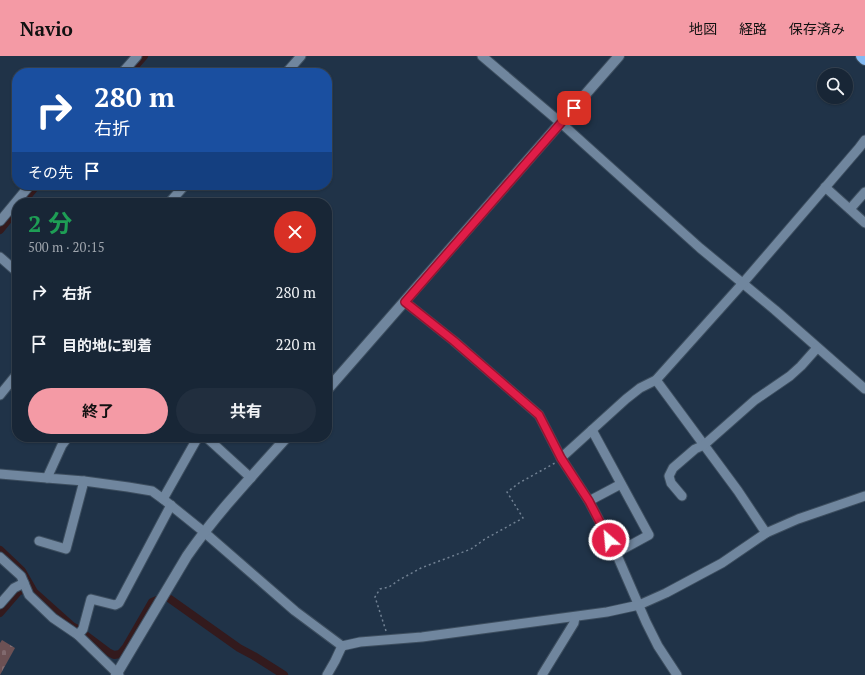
<!DOCTYPE html>
<html lang="ja">
<head>
<meta charset="utf-8">
<style>
  :root { --surface:#182636; --page:#212e3e; --text:#f1f3f6; --muted:#9fa5ad; --line:#364351; --accent:#f49aa5 }
  body { margin:0; font-family:"PT Serif","Noto Sans JP",serif; background:var(--page); color:var(--text); height:100vh; display:flex; flex-direction:column; font-size:15px; white-space:nowrap }
  * { box-sizing:border-box; margin:0 }
  p { font-size:13px; color:var(--muted) }
  .icon { flex:none; width:22px; height:22px; fill:none; stroke:currentColor; stroke-width:2; stroke-linecap:round; stroke-linejoin:round }
  .map { position:relative; flex:1; overflow:hidden }
  .sheet { position:absolute; left:12px; top:142px; width:320px; height:244px; display:flex; flex-direction:column; background:var(--surface); border-radius:16px; box-shadow:0 1px 3px #0004,0 0 0 1px var(--line) }
  .sheet>* { flex:none }
  .hud { position:absolute; left:12px; top:12px; width:320px; height:122px; border-radius:16px; box-shadow:0 1px 3px #0004,0 0 0 1px var(--line); background:#1a4fa0; color:#fff; overflow:hidden }
  .fabs { position:absolute; left:817px; top:12px; display:grid; gap:8px }
  .fabs a { display:grid; place-items:center; width:36px; height:36px; border-radius:50%; background:var(--surface); box-shadow:0 1px 3px #0004,0 0 0 1px var(--line); font-size:20px }
  .pin { position:absolute; display:grid; place-items:center; width:34px; height:34px; color:#fff; margin:-17px; border-radius:8px; box-shadow:0 2px 6px #0006 }
  .me { position:absolute; width:44px; margin:-22px; rotate:333deg; stroke-linejoin:round; filter:drop-shadow(0 0 3px #0008) }
  .turn { display:flex; align-items:center; gap:14px; height:84px; padding:0 16px; font-size:18px }
  .turn .icon { width:52px; height:52px; stroke-width:2.5 }
  .turn b { display:block; font-size:28px; line-height:34px }
  .then { display:flex; align-items:center; height:38px; padding:0 16px; background:#0003; gap:8px; font-size:15px }
  .round { display:grid; place-items:center; flex:none; width:42px; height:42px; border-radius:21px; background:var(--page) }
  .overview { display:flex; align-items:center; justify-content:space-between; height:68px; padding:0 16px }
  h1 { font-size:24px; font-weight:700; line-height:30px; color:#1e9e55 }
  .button { display:flex; gap:8px; margin-top:auto; padding:8px 16px }
  .button a { flex:1; height:46px; border-radius:24px; background:var(--accent); color:#111; font-size:16px; font-weight:700; line-height:46px; text-align:center }
  .button a+a { background:var(--page); color:var(--text) }
  ul { padding:0; list-style:none }
  li { display:flex; align-items:center; gap:12px; height:52px; padding:0 16px }
  li div { flex:1 }
  li b { display:block; font-size:15px }
  li em { font-style:normal }
  header { display:flex; align-items:center; gap:24px; box-sizing:border-box; height:56px; padding:0 20px; background:var(--accent); color:#111 }
  header strong { font-size:19px }
  nav { display:flex; gap:22px; margin-inline-start:auto; font-size:14px }
  .map>svg:first-child { display:block }
  .cemetery { fill:url(#cemetery-stones) }
  .lines { fill:none; stroke-linecap:round; stroke-linejoin:round }
  .canal { stroke:#331a1d; stroke-width:8 }
  .street-casing { stroke:#3d4e5f; stroke-width:11 }
  .secondary-casing { stroke:#3d4e5f; stroke-width:12 }
  .highway-casing { stroke:#3d4e5f; stroke-width:14 }
  .path { stroke:#718193; stroke-width:1.5; stroke-dasharray:2 3; stroke-linecap:butt }
  .street { stroke:#70869e; stroke-width:9 }
  .secondary { stroke:#70869e; stroke-width:10 }
  .highway { stroke:#84b9f2; stroke-width:12 }
  .route-casing { stroke:#92132f; stroke-width:10 }
  .route { stroke:#e11d48; stroke-width:7 }
</style>
</head>
<body>
<header>
<strong>Navio</strong>
<nav><a>地図</a><a>経路</a><a>保存済み</a></nav>
</header>
<div class="map">
<svg width="865" height="619" viewBox="0 0 865 619">
  <defs>
    <pattern id="cemetery-stones" width="16" height="16" patternUnits="userSpaceOnUse"><rect width="16" height="16" fill="#6c5154"/><path d="M2 7V4a2 2 0 0 1 4 0v3zM10 15v-3a2 2 0 0 1 4 0v3z" fill="#816a6e"/></pattern>
  </defs>
  <rect width="100%" height="100%" fill="#203348"/>
  <polygon class="cemetery" points="2,584 15,592 0,619 0,587"/>
  <g class="lines">
    <g class="canal">
      <polyline points="129,17 144,0"/>
      <polyline points="22,147 37,129"/>
      <polyline points="0,174 17,153"/>
      <polyline points="0,494 22,515 34,536 72,570 76,572 108,596 114,599 120,598 126,591 152,546 157,544"/>
      <polyline points="170,543 239,592 254,600 284,619"/>
      <polyline points="0,557 19,535 31,532"/>
    </g>
    <g class="street-casing">
      <g id="street">
        <polyline points="482,0 561,67 700,192 775,254 865,333"/>
        <polyline points="122,17 137,0"/>
        <polyline points="286,17 301,0"/>
        <polyline points="825,131 865,167"/>
        <polyline points="169,147 185,129"/>
        <polyline points="850,153 865,136"/>
        <polyline points="0,165 30,129"/>
        <polyline points="0,201 17,216"/>
        <polyline points="405,246 454,285 539,359 561,402 589,445 616,497 646,566 658,590 677,619"/>
        <polyline points="656,324 738,435 766,477"/>
        <polyline points="0,339 17,318"/>
        <polyline points="592,374 649,479 616,497"/>
        <polyline points="68,381 62,389 47,422 84,425 128,431 152,435 163,443"/>
        <polyline points="198,381 163,443 204,476 295,555 342,590 360,586 422,581 607,556 639,549 666,537 722,507 766,477 798,463 865,440"/>
        <polyline points="206,381 251,422"/>
        <polyline points="561,402 626,343 640,332 656,324 743,227 859,92 865,84"/>
        <polyline points="0,418 47,422"/>
        <polyline points="682,440 671,427 669,420 673,412 695,393 704,389 755,344 790,320 801,310 817,292"/>
        <polyline points="589,445 621,428"/>
        <polyline points="39,485 66,493 84,425"/>
        <polyline points="0,501 21,520 29,539 53,562 78,579 119,619"/>
        <polyline points="0,548 14,532 24,527"/>
        <polyline points="78,579 83,573 91,543 115,549 119,547 171,449"/>
        <polyline points="327,619 335,605 342,590"/>
        <polyline points="542,619 574,567 575,561"/>
      </g>
    </g>
    <g class="secondary-casing">
      <g id="secondary">
        <polyline points="327,334 619,0"/>
        <path d="M116 619 187 500C216 458 252 420 287 381"/>
      </g>
    </g>
    <g class="highway-casing">
      <polyline id="highway" points="862,0 865,3"/>
    </g>
    <polyline class="path" points="386,575 375,541 380,533 389,531 399,524 421,512 471,493 485,483 523,462 507,436 519,427 555,407"/>
    <use href="#street" class="street"/>
    <use href="#secondary" class="secondary"/>
    <use href="#highway" class="highway"/>
  </g>
  <g class="lines">
    <g class="route-casing">
      <polyline id="route" points="574,52 405,246 454,285 539,359 561,402 589,445 609,484"/>
    </g>
    <use href="#route" class="route"/>
  </g>
</svg>
<div class="fabs">
<a><svg class="icon" aria-label="search" viewBox="0 0 24 24"><circle cx="10" cy="10" r="6"/><path d="M15 15l6 6"/></svg></a>
</div>
<div class="pin" style="left:574px;top:52px;background:#d93025"><svg class="icon" aria-label="arrive" viewBox="0 0 24 24"><path d="M6 21V4h12l-3 4 3 4H6"/></svg></div>
<svg class="me" style="left:609px;top:484px" viewBox="-20 -20 40 40"><circle r="17" fill="#e11d48" stroke="#fff" stroke-width="3"/><path d="M0-11L8 9 0 5-8 9z" fill="#fff"/></svg>
<div class="hud">
<div class="turn"><svg class="icon" aria-label="right" viewBox="0 0 24 24"><path d="M7 20v-9h11M14 6l5 5-5 5"/></svg><div><b>280 m</b>右折</div></div>
<div class="then">その先<svg class="icon" aria-label="arrive" viewBox="0 0 24 24"><path d="M6 21V4h12l-3 4 3 4H6"/></svg></div>
</div>
<section class="sheet">
<div class="overview"><div><h1>2 分</h1><p>500 m · 20:15</p></div><a class="round" style="background:#d93025;color:#fff"><svg class="icon" aria-label="close" viewBox="0 0 24 24"><path d="M6 6l12 12M18 6L6 18"/></svg></a></div>
<ul>
<li><svg class="icon" aria-label="right" viewBox="0 0 24 24"><path d="M7 20v-9h11M14 6l5 5-5 5"/></svg><div><b>右折</b></div><em>280 m</em></li>
<li><svg class="icon" aria-label="arrive" viewBox="0 0 24 24"><path d="M6 21V4h12l-3 4 3 4H6"/></svg><div><b>目的地に到着</b></div><em>220 m</em></li>
</ul>
<div class="button"><a>終了</a><a>共有</a></div>
</section>
</div>
</body>
</html>
